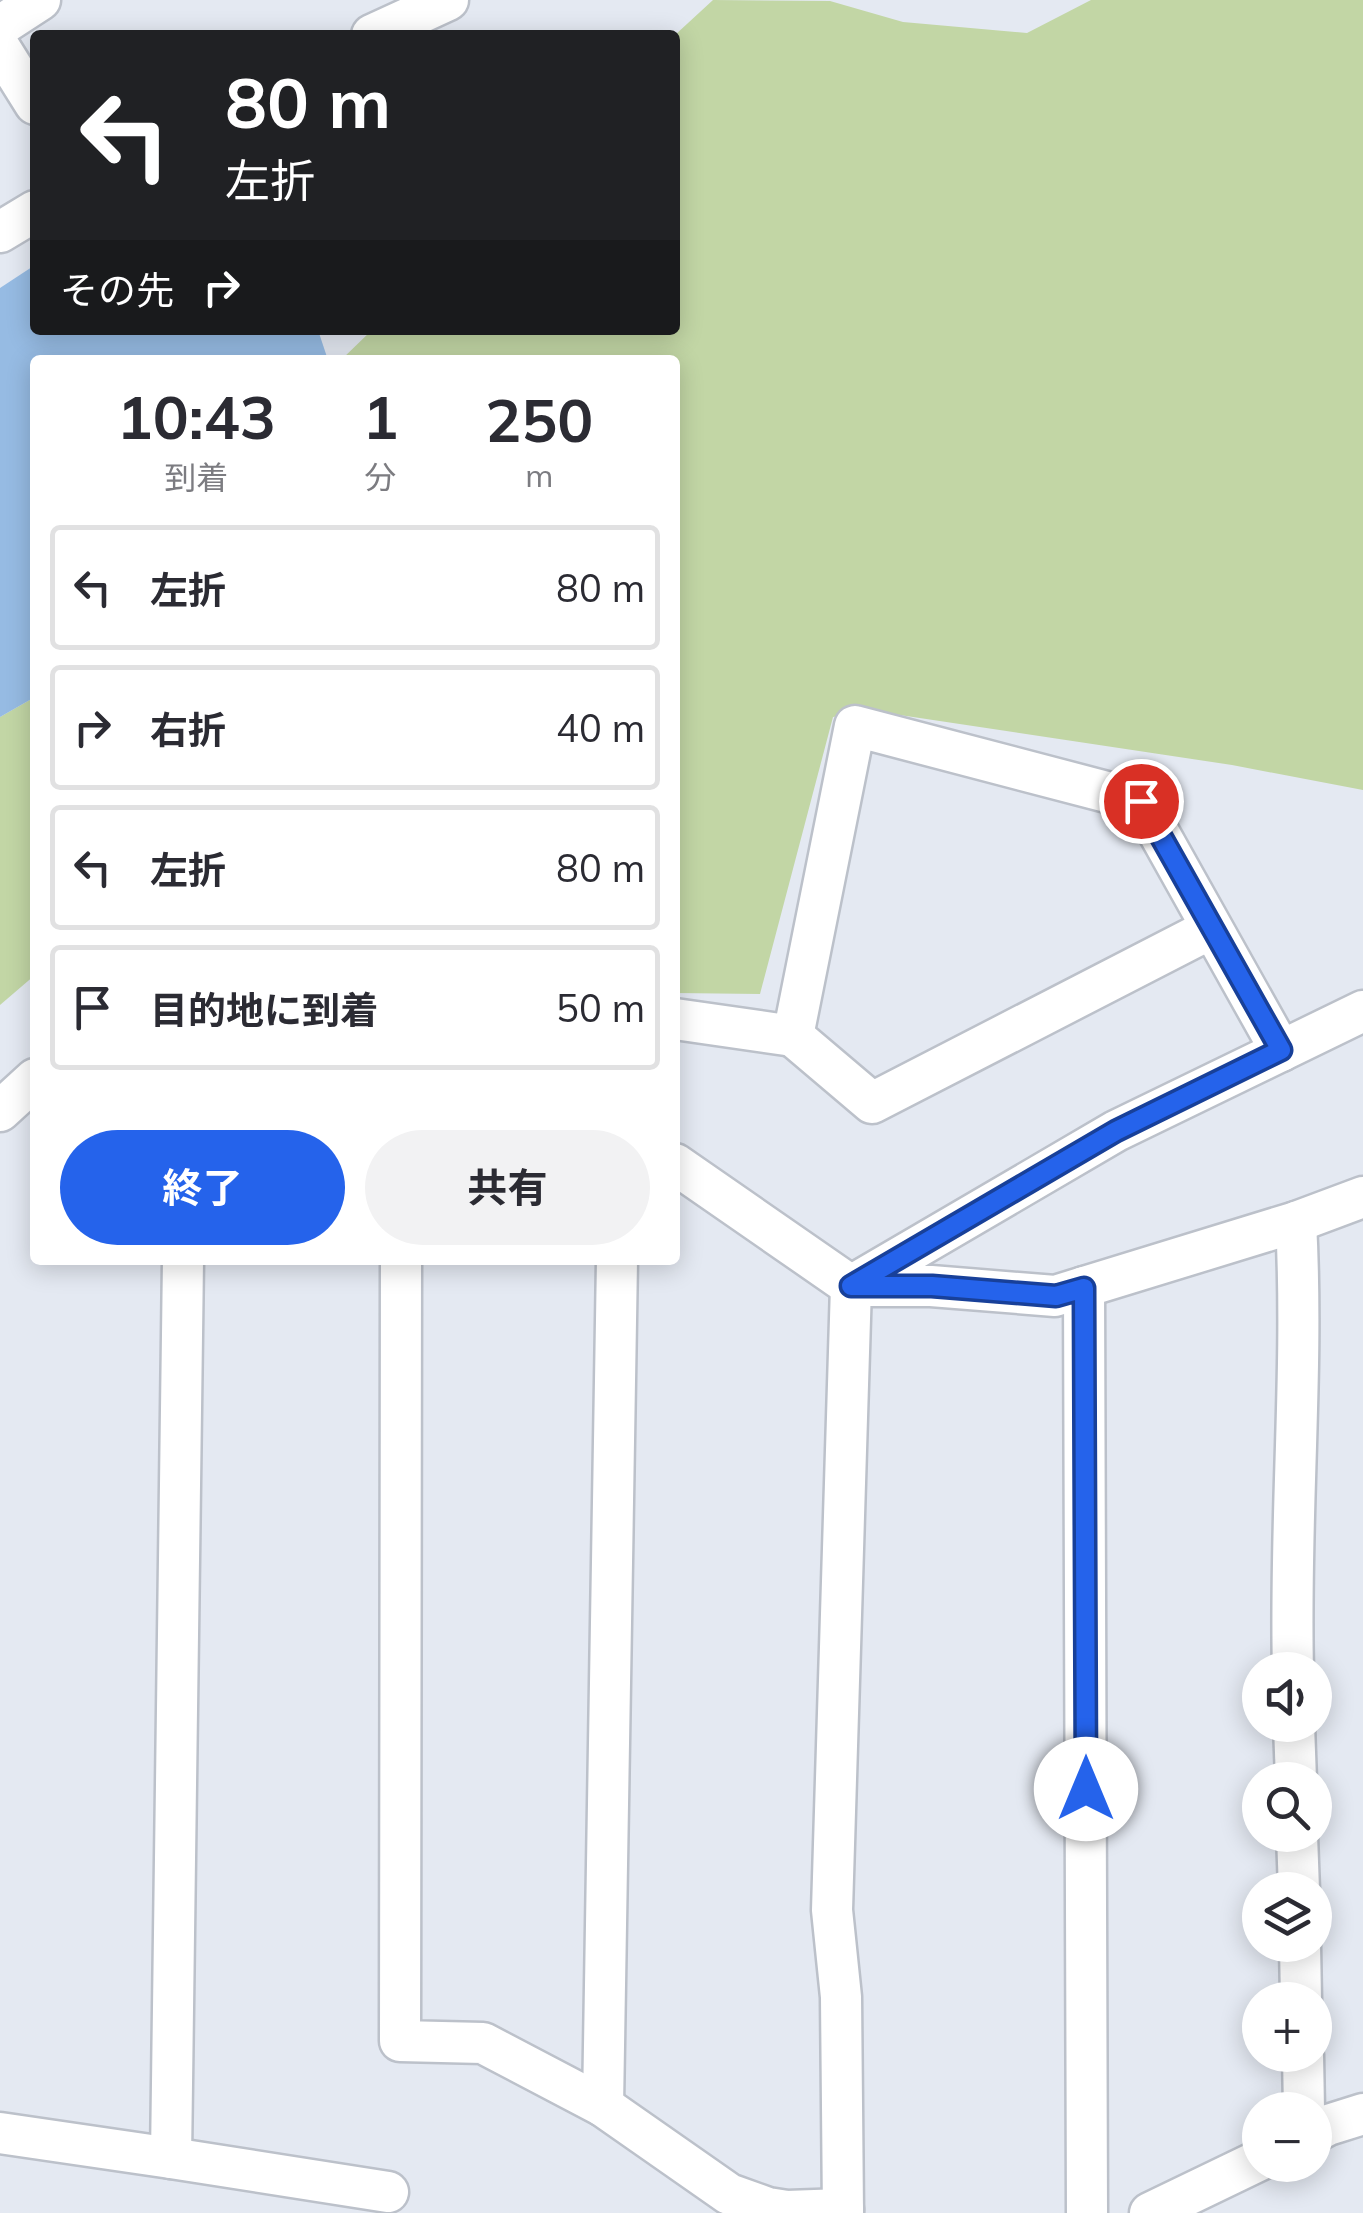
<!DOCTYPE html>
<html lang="ja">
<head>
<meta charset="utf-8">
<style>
  :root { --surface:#fff; --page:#f2f2f3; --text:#2b2b33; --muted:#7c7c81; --line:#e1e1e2; --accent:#2563eb }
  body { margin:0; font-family:Mulish,"Noto Sans JP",sans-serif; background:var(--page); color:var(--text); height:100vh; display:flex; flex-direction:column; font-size:38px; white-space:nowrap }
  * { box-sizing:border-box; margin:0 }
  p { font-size:32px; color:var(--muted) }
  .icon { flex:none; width:55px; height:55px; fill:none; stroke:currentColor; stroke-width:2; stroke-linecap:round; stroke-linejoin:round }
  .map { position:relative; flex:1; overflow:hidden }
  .side { position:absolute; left:30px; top:355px; width:650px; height:910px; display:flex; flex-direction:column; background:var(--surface); border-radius:10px; box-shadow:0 5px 25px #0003 }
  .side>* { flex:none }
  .hud { position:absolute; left:30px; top:30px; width:650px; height:305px; border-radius:10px; box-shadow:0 5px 25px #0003; background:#202124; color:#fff; overflow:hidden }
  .fabs { position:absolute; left:1242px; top:1652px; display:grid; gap:20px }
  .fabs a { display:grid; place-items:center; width:90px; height:90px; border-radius:50%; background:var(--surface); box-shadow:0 5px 25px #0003; font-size:50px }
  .pin { position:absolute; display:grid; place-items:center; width:85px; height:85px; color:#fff; margin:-42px; border:5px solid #fff; border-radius:50%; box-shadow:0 2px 10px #0007 }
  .me { position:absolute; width:110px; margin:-55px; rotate:0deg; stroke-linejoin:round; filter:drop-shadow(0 0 8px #0008) }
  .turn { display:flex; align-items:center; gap:35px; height:210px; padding:0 30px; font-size:45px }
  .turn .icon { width:130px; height:130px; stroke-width:2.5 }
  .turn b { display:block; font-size:70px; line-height:85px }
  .then { display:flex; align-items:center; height:95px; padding:0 30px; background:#0003; gap:20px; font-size:38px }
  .eta { display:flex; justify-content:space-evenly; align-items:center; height:170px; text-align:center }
  .eta b { font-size:60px; font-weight:700; line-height:70px }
  .primary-button { display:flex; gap:20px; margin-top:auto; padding:20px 30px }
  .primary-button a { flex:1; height:115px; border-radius:60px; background:var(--accent); color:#fff; font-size:40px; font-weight:700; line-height:115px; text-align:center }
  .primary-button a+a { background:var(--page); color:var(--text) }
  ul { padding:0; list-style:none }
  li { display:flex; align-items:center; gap:30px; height:125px; margin:0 20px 15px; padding:0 10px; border:5px solid var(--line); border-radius:10px }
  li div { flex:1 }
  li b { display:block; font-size:38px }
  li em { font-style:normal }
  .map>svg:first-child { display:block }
  .green { fill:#c2d6a5 }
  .water { fill:#96bbe3 }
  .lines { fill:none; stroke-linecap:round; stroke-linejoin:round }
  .minor-casing { stroke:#bcc1ca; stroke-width:45 }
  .minor { stroke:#fff; stroke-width:40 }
  .route-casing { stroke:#184099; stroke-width:25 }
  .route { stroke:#2563eb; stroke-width:18 }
</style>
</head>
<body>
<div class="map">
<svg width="1363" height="2213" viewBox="0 0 1363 2213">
  <rect width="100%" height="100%" fill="#e4e9f2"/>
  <g class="green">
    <polygon points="713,0 830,1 903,22 1027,33 1091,0 1363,0 1363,790 1232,765 873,711 833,717 760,994 675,993 675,360 341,360 372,330 675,330 675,35"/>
    <polygon points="35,697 35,975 0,1005 0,717"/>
  </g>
  <polygon class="water" points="35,265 35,330 318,330 328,360 35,360 35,697 0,717 0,288"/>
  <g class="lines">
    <g class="minor-casing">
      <g id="minor">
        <polyline points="0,26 40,0"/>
        <polyline points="372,35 448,0"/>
        <polyline points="0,48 35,104"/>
        <polyline points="0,232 35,211"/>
        <polyline points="1212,928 872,1103 793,1036 855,726 1141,801 1281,1051"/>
        <polyline points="675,1019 793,1036"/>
        <polyline points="0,1111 35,1079"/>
        <polyline points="675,1164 851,1286 931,1286 1055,1296 1296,1222 1363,1197"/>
        <polyline points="401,1260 400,2041 483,2043 603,2106 729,2194 768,2208 787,2211 843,2209"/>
        <polyline points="851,1286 1116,1131 1363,1011"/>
        <polyline points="1084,1287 1087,2213"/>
        <path d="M1293 1670C1289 1521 1304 1371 1296 1222"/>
        <polyline points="1294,1725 1296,1780"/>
        <polyline points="1297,1835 1299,1890"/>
        <polyline points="1300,1945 1301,2000"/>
        <polyline points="1303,2055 1304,2110"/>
        <polyline points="603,2106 617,1260"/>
        <polyline points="1315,2132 1328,2125 1363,2114"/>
        <polyline points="0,2133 171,2158 183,1260"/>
        <polyline points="171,2158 388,2192"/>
        <polyline points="843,2213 841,1997 832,1910 851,1286"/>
        <polyline points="1150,2213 1260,2160"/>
      </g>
    </g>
    <use href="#minor" class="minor"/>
  </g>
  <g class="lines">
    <g class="route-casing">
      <polyline id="route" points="1086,1789 1084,1288 1056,1296 932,1286 851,1286 1116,1131 1281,1050 1141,801"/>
    </g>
    <use href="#route" class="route"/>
  </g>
</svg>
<div class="fabs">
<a><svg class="icon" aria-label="sound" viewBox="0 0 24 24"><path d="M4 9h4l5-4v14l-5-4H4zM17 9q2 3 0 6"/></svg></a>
<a><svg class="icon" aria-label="search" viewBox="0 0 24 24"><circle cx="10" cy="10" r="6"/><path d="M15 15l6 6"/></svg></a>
<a><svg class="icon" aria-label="layers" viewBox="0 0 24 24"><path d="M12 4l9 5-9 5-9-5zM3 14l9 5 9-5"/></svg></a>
<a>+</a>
<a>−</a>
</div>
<div class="pin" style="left:1141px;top:801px;background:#d93025"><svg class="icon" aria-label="arrive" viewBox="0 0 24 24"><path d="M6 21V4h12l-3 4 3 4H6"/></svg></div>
<svg class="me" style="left:1086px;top:1789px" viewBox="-20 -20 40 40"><circle r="19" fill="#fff"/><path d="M0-13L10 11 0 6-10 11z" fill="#2563eb"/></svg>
<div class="hud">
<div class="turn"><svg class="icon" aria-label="left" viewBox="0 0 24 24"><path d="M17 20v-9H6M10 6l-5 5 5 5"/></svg><div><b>80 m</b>左折</div></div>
<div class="then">その先<svg class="icon" aria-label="right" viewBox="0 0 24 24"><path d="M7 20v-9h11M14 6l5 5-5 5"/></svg></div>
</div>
<section class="side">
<div class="eta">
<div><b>10:43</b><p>到着</p></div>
<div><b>1</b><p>分</p></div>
<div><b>250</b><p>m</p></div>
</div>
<ul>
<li><svg class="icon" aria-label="left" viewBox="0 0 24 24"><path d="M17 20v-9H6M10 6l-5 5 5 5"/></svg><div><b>左折</b></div><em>80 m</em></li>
<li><svg class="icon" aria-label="right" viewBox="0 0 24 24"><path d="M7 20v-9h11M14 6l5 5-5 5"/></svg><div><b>右折</b></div><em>40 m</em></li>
<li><svg class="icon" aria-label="left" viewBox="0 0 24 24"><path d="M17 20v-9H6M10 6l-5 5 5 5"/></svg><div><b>左折</b></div><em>80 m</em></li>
<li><svg class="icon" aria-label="arrive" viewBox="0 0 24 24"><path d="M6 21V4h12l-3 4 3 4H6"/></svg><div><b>目的地に到着</b></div><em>50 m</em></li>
</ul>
<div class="primary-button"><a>終了</a><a>共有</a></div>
</section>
</div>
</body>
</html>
